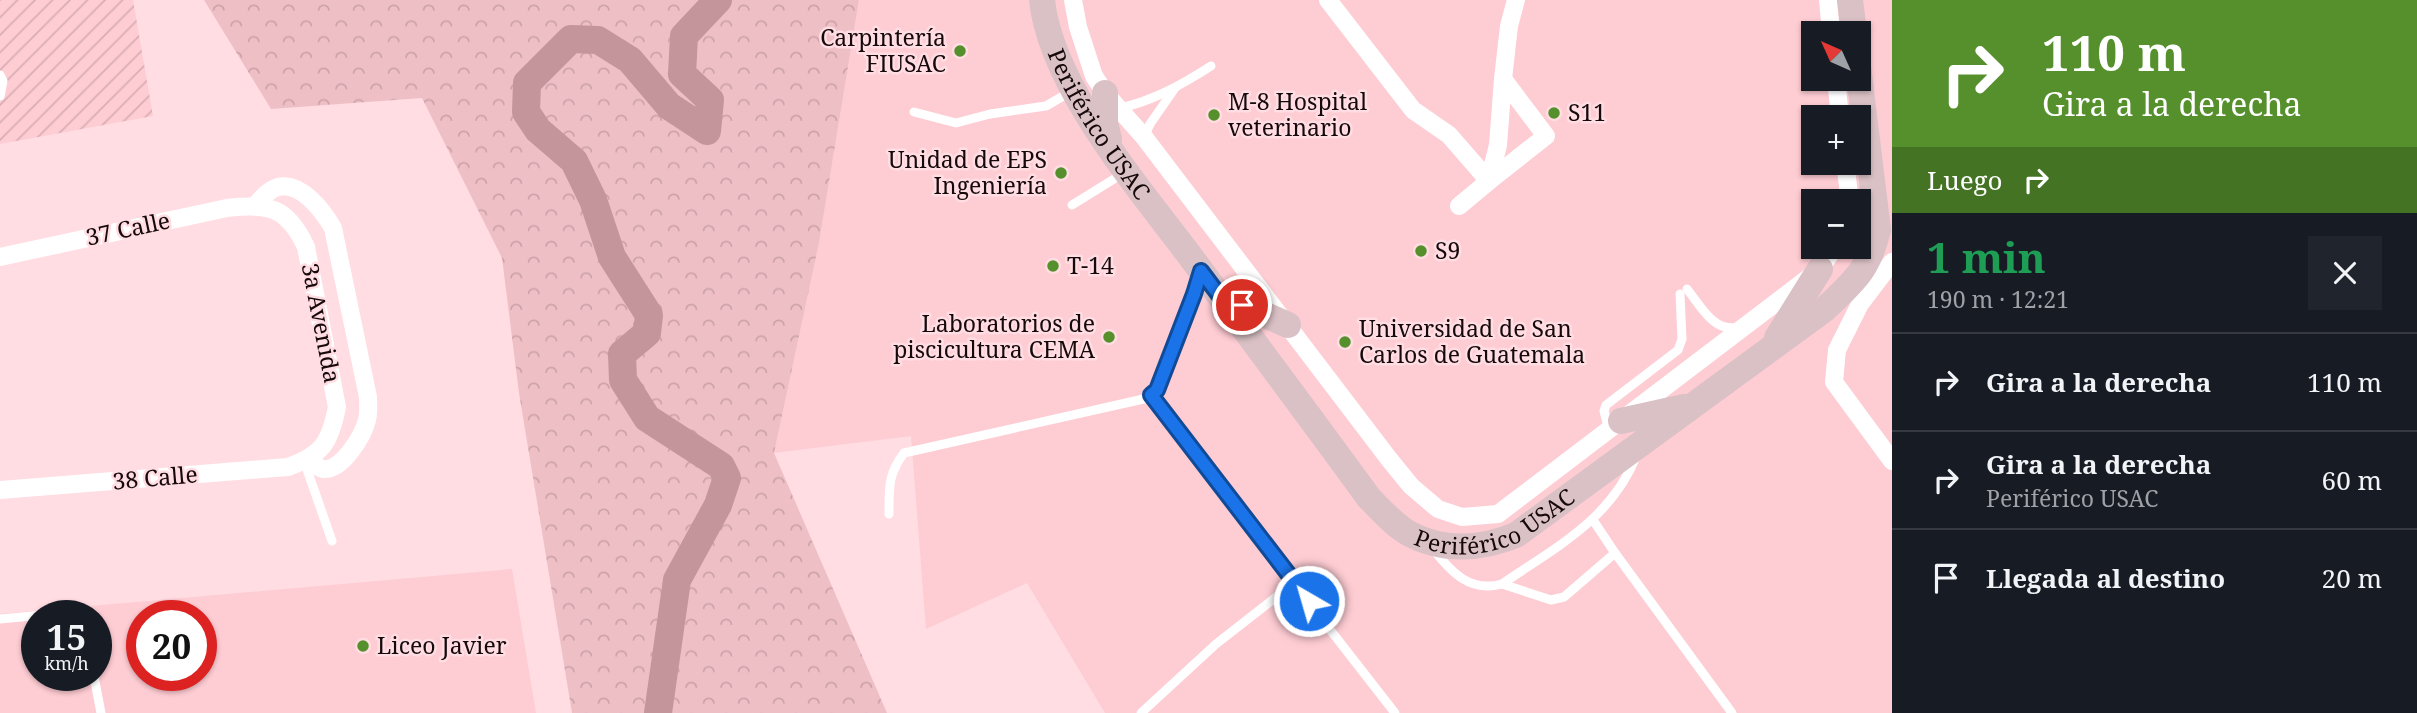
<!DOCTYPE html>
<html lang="es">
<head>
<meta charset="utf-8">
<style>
  :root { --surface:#171b24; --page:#20242c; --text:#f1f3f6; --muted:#9ea1a6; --line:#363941 }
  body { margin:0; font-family:"Noto Serif",serif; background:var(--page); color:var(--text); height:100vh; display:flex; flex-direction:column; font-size:26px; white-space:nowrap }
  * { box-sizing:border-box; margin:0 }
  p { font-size:23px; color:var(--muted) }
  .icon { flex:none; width:38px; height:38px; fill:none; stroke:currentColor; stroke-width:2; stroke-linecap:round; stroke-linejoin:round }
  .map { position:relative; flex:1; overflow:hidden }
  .sheet { display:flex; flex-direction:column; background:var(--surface); width:525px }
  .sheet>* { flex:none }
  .hud { background:#56902d; color:#fff; overflow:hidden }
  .needle { width:46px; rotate:315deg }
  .controls { position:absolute; left:1801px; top:21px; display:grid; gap:14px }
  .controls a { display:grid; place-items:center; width:70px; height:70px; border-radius:0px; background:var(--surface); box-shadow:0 2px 5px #0004; font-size:35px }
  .speed { position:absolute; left:21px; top:600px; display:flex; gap:14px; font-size:35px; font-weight:700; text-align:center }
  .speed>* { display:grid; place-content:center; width:91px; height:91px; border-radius:50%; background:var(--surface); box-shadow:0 2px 5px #0004; line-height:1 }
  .speed small { font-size:18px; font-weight:400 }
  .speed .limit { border:10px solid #d22; background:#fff; color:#111 }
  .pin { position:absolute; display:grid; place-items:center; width:60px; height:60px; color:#fff; margin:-30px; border:4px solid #fff; border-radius:50%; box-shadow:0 2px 7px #0007 }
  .me { position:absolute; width:77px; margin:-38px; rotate:322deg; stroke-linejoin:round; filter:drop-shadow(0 0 5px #0008) }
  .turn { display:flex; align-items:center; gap:24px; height:147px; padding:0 35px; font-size:32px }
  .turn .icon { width:91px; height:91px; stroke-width:2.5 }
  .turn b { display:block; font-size:49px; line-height:60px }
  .then { display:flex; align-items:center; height:66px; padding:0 35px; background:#0003; gap:14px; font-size:26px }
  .round { display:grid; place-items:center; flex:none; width:74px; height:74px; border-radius:0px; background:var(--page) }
  .overview { display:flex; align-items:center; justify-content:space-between; height:119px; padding:0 35px }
  h1 { font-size:42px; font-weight:700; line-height:52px; color:#1e9e55 }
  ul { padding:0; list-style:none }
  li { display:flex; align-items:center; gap:21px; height:98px; padding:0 35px; border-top:2px solid var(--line) }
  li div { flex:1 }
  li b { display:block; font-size:26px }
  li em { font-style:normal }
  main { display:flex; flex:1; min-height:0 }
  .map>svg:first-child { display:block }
  .built { fill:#feccd3; fill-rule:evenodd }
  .industrial { fill:url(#industrial-furrows) }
  .forest { fill:url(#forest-crowns) }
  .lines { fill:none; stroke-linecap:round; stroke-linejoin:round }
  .river { stroke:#c5959c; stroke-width:28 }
  .lane { stroke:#fff; stroke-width:9 }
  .street { stroke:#fff; stroke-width:18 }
  .secondary { stroke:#dac1c5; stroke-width:26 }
  .route-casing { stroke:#114b97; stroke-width:18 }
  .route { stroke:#1a73e8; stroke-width:12 }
  .poi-dot { fill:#56902d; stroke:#ffdde2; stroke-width:2.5 }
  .labels { text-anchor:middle; stroke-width:5; stroke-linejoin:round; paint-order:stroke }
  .poi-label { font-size:23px; fill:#16090b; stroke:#ffdde2; text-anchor:start }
  .street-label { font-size:23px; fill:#16090b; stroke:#ffdde2 }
</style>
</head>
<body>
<main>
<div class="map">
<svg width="1892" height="713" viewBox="0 0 1892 713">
  <defs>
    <pattern id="industrial-furrows" width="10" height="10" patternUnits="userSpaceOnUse" patternTransform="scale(1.75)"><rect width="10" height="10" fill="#feccd3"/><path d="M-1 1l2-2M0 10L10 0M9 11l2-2" fill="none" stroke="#d9aeb4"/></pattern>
    <pattern id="forest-crowns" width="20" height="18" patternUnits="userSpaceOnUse" patternTransform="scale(1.75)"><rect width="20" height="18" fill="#efbfc6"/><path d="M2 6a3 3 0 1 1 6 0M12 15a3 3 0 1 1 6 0" fill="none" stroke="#cca3a9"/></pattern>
  </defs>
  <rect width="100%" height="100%" fill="#ffdde2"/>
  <g class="built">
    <path d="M859 0H1892V713H1105L1027 583 926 629 911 436 774 453 819 243ZM1813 33H1858V79H1813ZM1813 117H1858V163H1813ZM1813 201H1858V247H1813Z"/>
    <path d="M512 569 536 713H0V614ZM37 616H96V676H37ZM142 616H201V676H142Z"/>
  </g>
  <polygon class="industrial" points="0,0 133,0 153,116 0,144"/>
  <polygon class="forest" points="204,0 859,0 819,243 774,453 887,713 572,713 519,393 502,258 422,98 271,109"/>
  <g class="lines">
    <polyline class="river" points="658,713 677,580 718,505 727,478 721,466 647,418 623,380 622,354 647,333 649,315 612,257 593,200 574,161 538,130 526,112 527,83 571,39 598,40 630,60 669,106 707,131 710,100 682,74 684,36 718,0"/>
    <g class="lane">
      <polyline points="0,75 3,81 0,96"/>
      <path d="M1120 108C1153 101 1183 84 1211 66"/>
      <polyline points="914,112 956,123 990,114 1046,106 1072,91"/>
      <polyline points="1144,137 1150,124 1175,88"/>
      <polyline points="1072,205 1114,179 1121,172"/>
      <path d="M1687 289C1700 305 1714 333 1737 327"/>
      <polyline points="1151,395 1254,532 1395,713"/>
      <polyline points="1609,430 1604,411 1606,405 1678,350 1682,339 1680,294"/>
      <polyline points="304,461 332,541"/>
      <path d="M889 514C889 488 888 474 904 453L1148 398 1157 390 1194 294 1199 275"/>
      <path d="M1433 549C1451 572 1470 593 1502 584 1556 547 1610 520 1636 457"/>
      <polyline points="1615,553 1732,713"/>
      <polyline points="1502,584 1551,600 1564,597 1615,553 1593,520"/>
      <polyline points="0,619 43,615 65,616"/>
      <polyline points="94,676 101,713"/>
      <polyline points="1141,713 1216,644 1294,583"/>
    </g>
    <g class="street">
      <polyline points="1073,0 1078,27 1094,76 1105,93 1144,137 1389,459 1411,486 1438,509 1462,517 1498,514 1820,269 1835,247"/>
      <polyline points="1328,0 1413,110 1449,135 1489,181 1546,136 1503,79"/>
      <polyline points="1828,0 1831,33"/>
      <polyline points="1836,79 1840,117"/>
      <polyline points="1845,163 1850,201"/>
      <path d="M256 205C262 198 268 190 278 187 301 181 323 211 333 228L368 397C368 404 369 413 367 420 363 436 342 471 323 469 318 468 313 463 309 460"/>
      <polyline points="1459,206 1489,181 1498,145 1503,79 1509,26 1516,0"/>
      <path d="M0 257 227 208C269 204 287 206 306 247L337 407C330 443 322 455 288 467L0 490"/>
      <polyline points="1892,262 1860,304 1837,350 1834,382 1892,461"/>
    </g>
    <g class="secondary">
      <path id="s1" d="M1042 0C1051 89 1146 196 1199 268 1256 345 1313 421 1369 498 1382 511 1395 526 1410 534 1444 552 1482 549 1516 535L1825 309C1854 281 1868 271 1878 230L1858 66"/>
      <polyline points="1850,0 1854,33"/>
      <polyline points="1105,93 1105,123 1109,139"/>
      <polyline points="1220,295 1288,325"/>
      <polyline points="1777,338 1820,269"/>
      <polyline points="1621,421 1684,407"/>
    </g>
  </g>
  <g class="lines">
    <g class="route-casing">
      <polyline id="route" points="1242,305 1219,295 1201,271 1194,294 1157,390 1151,395 1309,601"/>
    </g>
    <use href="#route" class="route"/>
  </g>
  <g class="poi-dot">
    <circle cx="960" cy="51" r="7"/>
    <circle cx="1554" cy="113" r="7"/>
    <circle cx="1214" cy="115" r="7"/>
    <circle cx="1061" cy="173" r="7"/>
    <circle cx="1421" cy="251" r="7"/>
    <circle cx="1053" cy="266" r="7"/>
    <circle cx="1109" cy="337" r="7"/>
    <circle cx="1345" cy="342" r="7"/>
    <circle cx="363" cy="646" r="7"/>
  </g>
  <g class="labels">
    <g class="poi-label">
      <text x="946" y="46" text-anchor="end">Carpintería<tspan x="946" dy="26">FIUSAC</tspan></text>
      <text x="1228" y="110">M-8 Hospital<tspan x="1228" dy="26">veterinario</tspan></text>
      <text x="1568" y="121">S11</text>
      <text x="1047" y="168" text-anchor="end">Unidad de EPS<tspan x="1047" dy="26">Ingeniería</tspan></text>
      <text x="1435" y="259">S9</text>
      <text x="1067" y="274">T-14</text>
      <text x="1095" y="332" text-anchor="end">Laboratorios de<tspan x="1095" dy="26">piscicultura CEMA</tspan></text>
      <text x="1359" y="337">Universidad de San<tspan x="1359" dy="26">Carlos de Guatemala</tspan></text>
      <text x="377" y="654">Liceo Javier</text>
    </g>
    <g class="street-label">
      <text dy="8" stroke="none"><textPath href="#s1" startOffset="138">Periférico USAC</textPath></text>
      <text transform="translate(128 229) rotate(-12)" y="8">37 Calle</text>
      <text transform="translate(321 323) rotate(79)" y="8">3a Avenida</text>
      <text transform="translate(155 478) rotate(-5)" y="8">38 Calle</text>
      <text dy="8" stroke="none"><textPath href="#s1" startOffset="747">Periférico USAC</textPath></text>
    </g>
  </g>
</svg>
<div class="controls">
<a><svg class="needle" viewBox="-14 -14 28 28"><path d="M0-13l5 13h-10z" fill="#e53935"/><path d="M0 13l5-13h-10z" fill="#9ea1a6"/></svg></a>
<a>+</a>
<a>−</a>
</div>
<div class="speed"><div>15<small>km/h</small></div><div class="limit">20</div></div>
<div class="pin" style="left:1242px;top:305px;background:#d93025"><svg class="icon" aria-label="arrive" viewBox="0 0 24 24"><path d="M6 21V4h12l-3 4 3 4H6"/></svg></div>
<svg class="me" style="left:1309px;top:601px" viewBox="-20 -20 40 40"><circle r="17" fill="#1a73e8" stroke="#fff" stroke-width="3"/><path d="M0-11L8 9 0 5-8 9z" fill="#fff"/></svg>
</div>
<section class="sheet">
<div class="hud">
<div class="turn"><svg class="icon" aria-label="right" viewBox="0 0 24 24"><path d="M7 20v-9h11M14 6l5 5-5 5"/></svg><div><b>110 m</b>Gira a la derecha</div></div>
<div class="then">Luego<svg class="icon" aria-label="right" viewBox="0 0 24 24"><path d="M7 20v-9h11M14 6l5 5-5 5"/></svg></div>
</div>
<div class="overview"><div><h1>1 min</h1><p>190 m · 12:21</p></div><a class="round"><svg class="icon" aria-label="close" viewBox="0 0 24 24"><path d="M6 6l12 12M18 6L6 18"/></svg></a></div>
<ul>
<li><svg class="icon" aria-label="right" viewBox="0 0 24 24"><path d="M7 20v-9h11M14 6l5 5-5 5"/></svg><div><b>Gira a la derecha</b></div><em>110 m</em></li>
<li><svg class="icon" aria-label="right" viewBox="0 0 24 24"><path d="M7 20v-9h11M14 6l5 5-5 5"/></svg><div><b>Gira a la derecha</b><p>Periférico USAC</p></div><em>60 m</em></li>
<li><svg class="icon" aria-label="arrive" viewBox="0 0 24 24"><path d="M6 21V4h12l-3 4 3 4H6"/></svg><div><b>Llegada al destino</b></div><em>20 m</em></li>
</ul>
</section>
</main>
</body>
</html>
